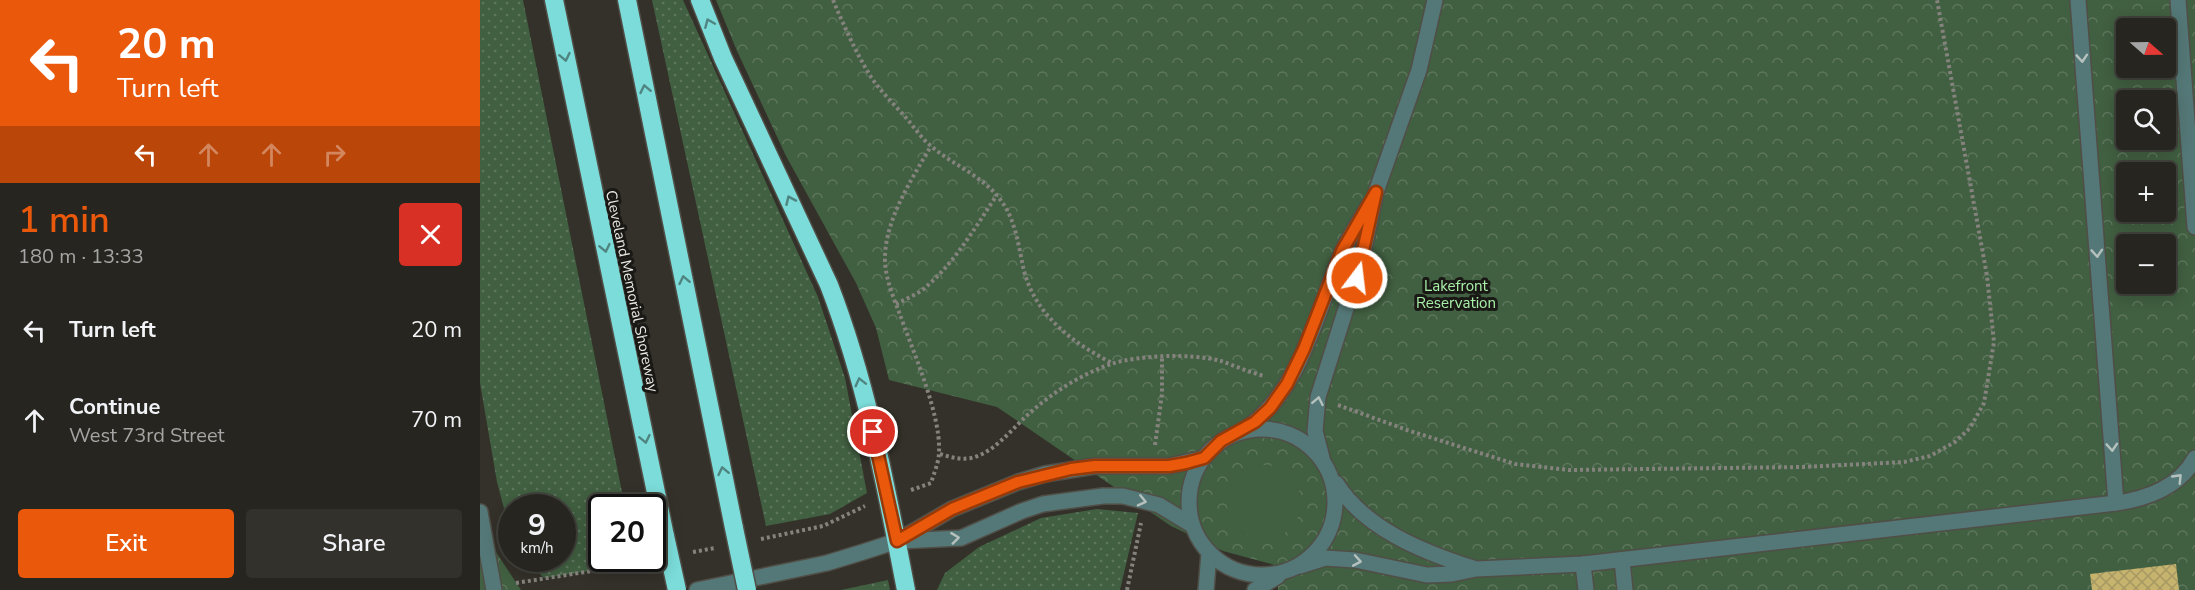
<!DOCTYPE html>
<html lang="en">
<head>
<meta charset="utf-8">
<style>
  :root { --surface:#26251f; --page:#32312c; --text:#f1f3f6; --muted:#a4a5a4; --line:#42423d; --accent:#ea580c }
  body { margin:0; font-family:"Nunito Sans",sans-serif; background:var(--page); color:var(--text); height:100vh; display:flex; flex-direction:column; font-size:22px; white-space:nowrap }
  * { box-sizing:border-box; margin:0 }
  p { font-size:20px; color:var(--muted) }
  .icon { flex:none; width:33px; height:33px; fill:none; stroke:currentColor; stroke-width:2; stroke-linecap:round; stroke-linejoin:round }
  .map { position:relative; flex:1; overflow:hidden }
  .side { display:flex; flex-direction:column; background:var(--surface); width:480px }
  .side>* { flex:none }
  .top-card { background:#ea580c; color:#fff; overflow:hidden }
  .needle { width:39px; rotate:110deg }
  .controls { position:absolute; left:1636px; top:18px; display:grid; gap:12px }
  .controls a { display:grid; place-items:center; width:60px; height:60px; border-radius:6px; background:var(--surface); box-shadow:0 3px 15px #0003,0 0 0 2px var(--line); font-size:30px }
  .speed { position:absolute; left:18px; top:494px; display:flex; gap:12px; font-size:30px; font-weight:700; text-align:center }
  .speed>* { display:grid; place-content:center; width:78px; height:78px; border-radius:50%; background:var(--surface); box-shadow:0 3px 15px #0003,0 0 0 2px var(--line); line-height:1 }
  .speed small { font-size:15px; font-weight:400 }
  .speed .limit { border:3px solid #111; border-radius:9px; background:#fff; color:#111 }
  .pin { position:absolute; display:grid; place-items:center; width:51px; height:51px; color:#fff; margin:-26px; border:3px solid #fff; border-radius:50%; box-shadow:0 2px 6px #0007 }
  .me { position:absolute; width:66px; margin:-33px; rotate:15deg; stroke-linejoin:round; filter:drop-shadow(0 0 4px #0008) }
  .turn { display:flex; align-items:center; gap:21px; height:126px; padding:0 18px; font-size:27px }
  .turn .icon { width:78px; height:78px; stroke-width:2.5 }
  .turn b { display:block; font-size:42px; line-height:51px }
  .lanes { display:flex; align-items:center; height:57px; padding:0 18px; background:#0003; justify-content:center; gap:30px; direction:ltr }
  .lanes .off { opacity:.35 }
  .round { display:grid; place-items:center; flex:none; width:63px; height:63px; border-radius:6px; background:var(--page) }
  .head { display:flex; align-items:center; justify-content:space-between; height:102px; padding:0 18px }
  h1 { font-size:36px; font-weight:600; line-height:45px; color:var(--accent) }
  .cta { display:flex; gap:12px; margin-top:auto; padding:12px 18px }
  .cta a { flex:1; height:69px; border-radius:6px; background:var(--accent); color:#fff; font-size:24px; font-weight:600; line-height:69px; text-align:center }
  .cta a+a { background:var(--page); color:var(--text) }
  ul { padding:0; list-style:none }
  li { display:flex; align-items:center; gap:18px; height:90px; padding:0 18px }
  li div { flex:1 }
  li b { display:block; font-size:22px }
  li em { font-style:normal }
  main { display:flex; flex:1; min-height:0 }
  .map>svg:first-child { display:block }
  .grass { fill:url(#grass-dots) }
  .park { fill:url(#park-crowns); fill-rule:evenodd }
  .garden { fill:#415f41 }
  .building { fill:url(#building-cross-hatch) }
  .lines { fill:none; stroke-linecap:round; stroke-linejoin:round }
  .minor-casing { stroke:#504e47; stroke-width:18 }
  .highway-casing { stroke:#504e47; stroke-width:21 }
  .path { stroke:#85837d; stroke-width:4; stroke-dasharray:3 3; stroke-linecap:butt }
  .minor { stroke:#547877; stroke-width:15 }
  .highway { stroke:#7bdcd9; stroke-width:18 }
  .highway-bridge-casing { stroke:#504e47; stroke-width:21; stroke-linecap:butt }
  .highway-bridge { stroke:#7bdcd9; stroke-width:18 }
  .oneway { stroke:#4f8481 }
  .oneway2 { stroke:#b6c1be }
  .route-casing { stroke:#983908; stroke-width:15 }
  .route { stroke:#ea580c; stroke-width:10 }
  .labels { text-anchor:middle; stroke-width:6; stroke-linejoin:round; paint-order:stroke }
  .park-label { font-size:15px; fill:#a9f1a9; stroke:#191815 }
  .street-label { font-size:15px; fill:#eae9e4; stroke:#191815 }
</style>
</head>
<body>
<main>
<section class="side">
<div class="top-card">
<div class="turn"><svg class="icon" aria-label="left" viewBox="0 0 24 24"><path d="M17 20v-9H6M10 6l-5 5 5 5"/></svg><div><b>20 m</b>Turn left</div></div>
<div class="lanes"><svg class="icon" aria-label="left" viewBox="0 0 24 24"><path d="M17 20v-9H6M10 6l-5 5 5 5"/></svg><svg class="icon off" aria-label="ahead" viewBox="0 0 24 24"><path d="M12 20V5M6 11l6-6 6 6"/></svg><svg class="icon off" aria-label="ahead" viewBox="0 0 24 24"><path d="M12 20V5M6 11l6-6 6 6"/></svg><svg class="icon off" aria-label="right" viewBox="0 0 24 24"><path d="M7 20v-9h11M14 6l5 5-5 5"/></svg></div>
</div>
<div class="head"><div><h1>1 min</h1><p>180 m · 13:33</p></div><a class="round" style="background:#d93025;color:#fff"><svg class="icon" aria-label="close" viewBox="0 0 24 24"><path d="M6 6l12 12M18 6L6 18"/></svg></a></div>
<ul>
<li><svg class="icon" aria-label="left" viewBox="0 0 24 24"><path d="M17 20v-9H6M10 6l-5 5 5 5"/></svg><div><b>Turn left</b></div><em>20 m</em></li>
<li><svg class="icon" aria-label="ahead" viewBox="0 0 24 24"><path d="M12 20V5M6 11l6-6 6 6"/></svg><div><b>Continue</b><p>West 73rd Street</p></div><em>70 m</em></li>
</ul>
<div class="cta"><a>Exit</a><a>Share</a></div>
</section>
<div class="map">
<svg width="1715" height="590" viewBox="0 0 1715 590">
  <defs>
    <pattern id="grass-dots" width="8" height="8" patternUnits="userSpaceOnUse" patternTransform="scale(1.5)"><rect width="8" height="8" fill="#415f41"/><path d="M2 2h.1M6 6h.1" fill="none" stroke="#5d765c" stroke-width="1.8" stroke-linecap="round"/></pattern>
    <pattern id="park-crowns" width="20" height="18" patternUnits="userSpaceOnUse" patternTransform="scale(1.5)"><rect width="20" height="18" fill="#415f41"/><path d="M2 6a3 3 0 1 1 6 0M12 15a3 3 0 1 1 6 0" fill="none" stroke="#5d765c"/></pattern>
    <pattern id="building-cross-hatch" width="8" height="8" patternUnits="userSpaceOnUse" patternTransform="scale(1.5)"><rect width="8" height="8" fill="#c6b36d"/><path d="M0 0l8 8M0 8l8-8" fill="none" stroke="#a69863"/></pattern>
  </defs>
  <rect width="100%" height="100%" fill="#333129"/>
  <g class="grass">
    <polygon points="0,0 43,0 145,507 122,507 122,558 155,558 156,564 64,578 44,558 82,558 82,507 32,507 31,532 29,527 17,482 0,383"/>
    <polygon points="172,0 203,0 338,297 365,378 387,493 350,514 286,526"/>
    <polygon points="617,509 658,513 640,590 457,590 465,573 499,547 561,518"/>
    <polygon points="408,580 410,590 361,590"/>
  </g>
  <g class="park">
    <path d="M236 0H1715V590H798V566L743 551 691 526 517 407 409 380 396 328 376 283 306 156 257 51ZM1647 28H1686V68H1647ZM1647 100H1686V140H1647ZM1647 172H1686V212H1647ZM1647 244H1686V284H1647Z"/>
    <polygon points="0,528 41,590 0,590"/>
  </g>
  <circle class="garden" cx="784" cy="502" r="37"/>
  <polygon class="building" points="1696,564 1699,590 1612,590 1610,574"/>
  <g class="lines">
    <g class="minor-casing">
      <g id="minor">
        <polyline points="1598,0 1636,503"/>
        <polyline points="1698,0 1715,227"/>
        <circle cx="782" cy="502" r="73"/>
        <path d="M764 430C822 390 835 314 862 253 869 236 880 221 889 205"/>
        <polyline points="842,458 835,431 838,397 882,258 896,192 939,70 955,0"/>
        <path d="M856 483C885 529 943 552 993 568"/>
        <polyline points="0,512 14,590"/>
        <polyline points="420,541 481,538 542,511 563,504 623,496 643,496 679,505 712,525"/>
        <polyline points="1142,560 1145,590"/>
        <polyline points="1103,564 1106,590"/>
        <path d="M820 566 845 558 875 560 947 575 972 574 996 569 1103 564 1636 503C1666 499 1700 487 1715 458"/>
        <polyline points="217,590 347,563 383,552 417,541 472,509 538,482 565,474 615,466 689,466 724,458"/>
        <polyline points="726,590 729,553"/>
        <polyline points="775,590 798,576"/>
      </g>
    </g>
    <g class="highway-casing">
      <g id="highway">
        <polyline points="74,0 185,536"/>
        <polyline points="147,0 254,528"/>
        <path d="M220 0 243 58 349 285C387 383 406 487 426 590"/>
      </g>
    </g>
    <g class="path">
      <path d="M353 0C364 26 376 53 391 77 401 92 415 105 427 119 435 128 442 139 451 146 474 166 504 176 522 202 536 221 539 249 544 271 556 316 593 343 632 363"/>
      <path d="M416 304C424 300 433 296 441 291 473 266 494 229 517 195"/>
      <polyline points="858,405 927,430 1035,464 1089,470 1323,467 1424,462 1450,456 1475,442 1490,428 1504,403 1514,342 1507,276 1457,0"/>
      <polyline points="675,445 682,394 682,357"/>
      <path d="M460 454C470 457 480 460 491 458 515 453 534 426 552 411 575 391 602 374 631 364 659 355 712 353 741 361 755 366 769 372 784 376"/>
      <path d="M431 490 451 483C454 473 459 462 459 452 461 414 432 349 419 312 412 294 404 274 405 255 407 216 432 179 451 146"/>
      <polyline points="281,539 343,526 385,506"/>
      <polyline points="213,552 235,548"/>
      <polyline points="36,583 168,562"/>
      <polyline points="647,590 661,523"/>
    </g>
    <use href="#minor" class="minor"/>
    <use href="#highway" class="highway"/>
    <g class="highway-bridge-casing">
      <g id="highway-bridge">
        <polyline points="254,528 267,590"/>
        <polyline points="185,536 197,590"/>
      </g>
    </g>
    <use href="#highway-bridge" class="highway-bridge"/>
  </g>
  <defs><path id="oneway-chevron" d="M-2-3.5L2.5 0L-2 3.5" fill="none" stroke-width="1.6" stroke-linecap="round" stroke-linejoin="round" transform="scale(1.5)"/></defs>
  <g class="oneway">
    <use href="#oneway-chevron" transform="translate(229 23) rotate(-113)"/>
    <use href="#oneway-chevron" transform="translate(85 57) rotate(78)"/>
    <use href="#oneway-chevron" transform="translate(165 89) rotate(-102)"/>
    <use href="#oneway-chevron" transform="translate(310 200) rotate(-114)"/>
    <use href="#oneway-chevron" transform="translate(125 248) rotate(78)"/>
    <use href="#oneway-chevron" transform="translate(204 280) rotate(-102)"/>
    <use href="#oneway-chevron" transform="translate(380 382) rotate(-104)"/>
    <use href="#oneway-chevron" transform="translate(165 439) rotate(78)"/>
    <use href="#oneway-chevron" transform="translate(243 471) rotate(-102)"/>
  </g>
  <g class="oneway2">
    <use href="#oneway-chevron" transform="translate(1602 58) rotate(86)"/>
    <use href="#oneway-chevron" transform="translate(1617 253) rotate(86)"/>
    <use href="#oneway-chevron" transform="translate(838 401) rotate(-79)"/>
    <use href="#oneway-chevron" transform="translate(1632 447) rotate(86)"/>
    <use href="#oneway-chevron" transform="translate(1698 478) rotate(-46)"/>
    <use href="#oneway-chevron" transform="translate(662 501) rotate(13)"/>
    <use href="#oneway-chevron" transform="translate(475 538) rotate(-7)"/>
    <use href="#oneway-chevron" transform="translate(877 561) rotate(10)"/>
  </g>
  <g class="lines">
    <g class="route-casing">
      <polyline id="route" points="393,432 417,541 472,509 538,482 591,469 615,466 689,466 706,463 724,458 741,441 775,422 790,408 807,384 824,349 862,251 896,192 877,278"/>
    </g>
    <use href="#route" class="route"/>
  </g>
  <g class="labels">
    <g class="park-label">
      <text x="976" y="291">Lakefront<tspan x="976" dy="17">Reservation</tspan></text>
    </g>
    <g class="street-label">
      <text transform="translate(152 291) rotate(78)" y="5">Cleveland Memorial Shoreway</text>
    </g>
  </g>
</svg>
<div class="controls">
<a><svg class="needle" viewBox="-14 -14 28 28"><path d="M0-13l5 13h-10z" fill="#e53935"/><path d="M0 13l5-13h-10z" fill="#a4a5a4"/></svg></a>
<a><svg class="icon" aria-label="search" viewBox="0 0 24 24"><circle cx="10" cy="10" r="6"/><path d="M15 15l6 6"/></svg></a>
<a>+</a>
<a>−</a>
</div>
<div class="speed"><div>9<small>km/h</small></div><div class="limit">20</div></div>
<div class="pin" style="left:393px;top:432px;background:#d93025"><svg class="icon" aria-label="arrive" viewBox="0 0 24 24"><path d="M6 21V4h12l-3 4 3 4H6"/></svg></div>
<svg class="me" style="left:877px;top:278px" viewBox="-20 -20 40 40"><circle r="17" fill="#ea580c" stroke="#fff" stroke-width="3"/><path d="M0-11L8 9 0 5-8 9z" fill="#fff"/></svg>
</div>
</main>
</body>
</html>
